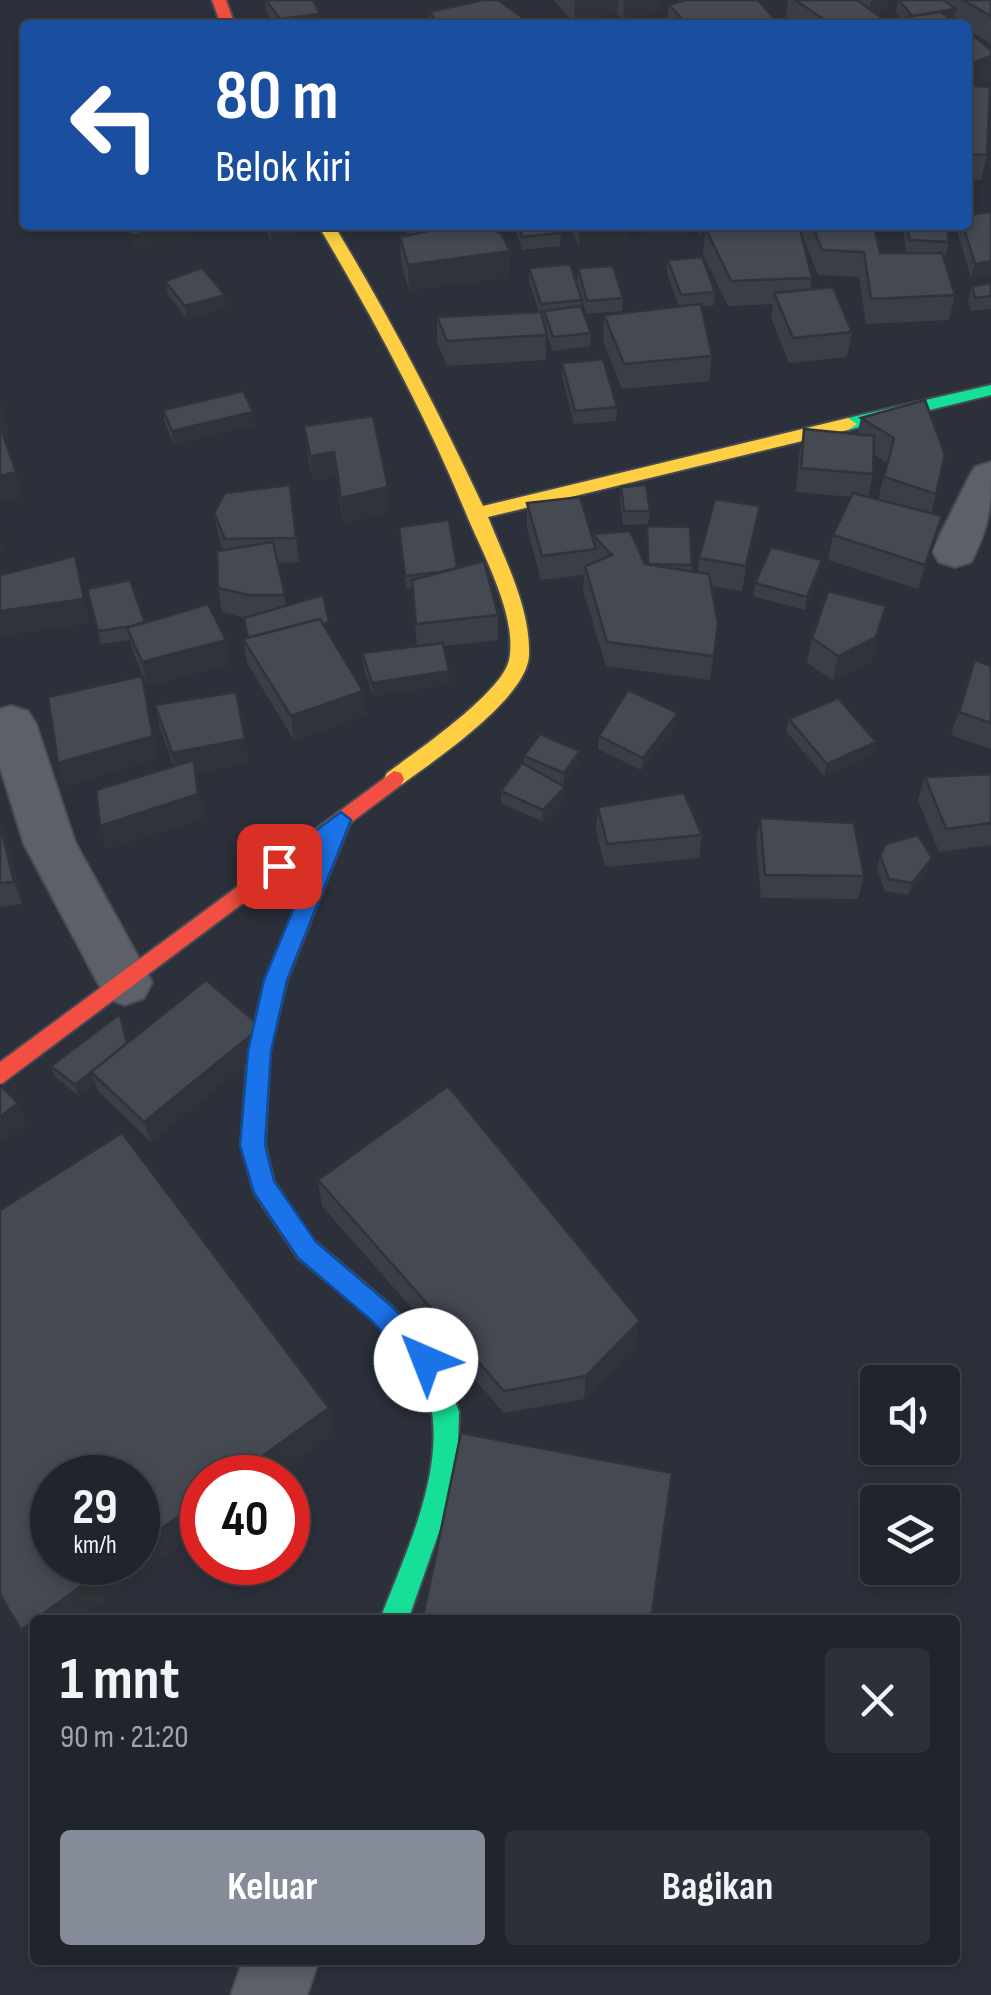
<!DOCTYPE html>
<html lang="id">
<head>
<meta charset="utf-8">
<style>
  :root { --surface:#20242c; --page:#2d3038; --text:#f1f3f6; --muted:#a2a4a9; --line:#3d4148; --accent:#858b99 }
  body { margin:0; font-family:"Sofia Sans Condensed",sans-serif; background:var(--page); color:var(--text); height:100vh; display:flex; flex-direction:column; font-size:38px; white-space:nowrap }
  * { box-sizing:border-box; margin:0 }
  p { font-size:32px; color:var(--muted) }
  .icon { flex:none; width:55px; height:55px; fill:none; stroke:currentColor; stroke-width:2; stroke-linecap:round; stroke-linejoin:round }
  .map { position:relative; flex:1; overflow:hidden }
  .sheet { position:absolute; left:30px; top:1615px; width:930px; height:350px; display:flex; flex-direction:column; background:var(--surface); border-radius:10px; box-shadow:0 5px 15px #0003,0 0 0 2px var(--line) }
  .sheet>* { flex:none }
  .top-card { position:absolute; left:20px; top:20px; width:952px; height:210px; border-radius:10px; box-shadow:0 5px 15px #0003,0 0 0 2px var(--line); background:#1a4fa0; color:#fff; overflow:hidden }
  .buttons { position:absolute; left:860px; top:1365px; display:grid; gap:20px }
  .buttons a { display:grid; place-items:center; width:100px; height:100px; border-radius:10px; background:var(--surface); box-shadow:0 5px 15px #0003,0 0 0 2px var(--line); font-size:50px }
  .speed { position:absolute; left:30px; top:1455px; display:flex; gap:20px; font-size:50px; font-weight:700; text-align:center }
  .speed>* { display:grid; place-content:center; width:130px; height:130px; border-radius:50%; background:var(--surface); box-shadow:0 5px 15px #0003,0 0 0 2px var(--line); line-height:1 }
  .speed small { font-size:25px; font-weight:400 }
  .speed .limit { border:15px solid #d22; background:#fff; color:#111 }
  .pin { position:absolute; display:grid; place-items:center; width:85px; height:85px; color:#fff; margin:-42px; border-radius:20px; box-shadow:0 5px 15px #0006 }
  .me { position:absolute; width:110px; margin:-55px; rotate:316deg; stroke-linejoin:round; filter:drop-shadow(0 0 8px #0008) }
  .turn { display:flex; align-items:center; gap:35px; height:210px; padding:0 30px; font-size:45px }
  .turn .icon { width:130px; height:130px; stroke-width:2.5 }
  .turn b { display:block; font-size:70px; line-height:85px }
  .round { display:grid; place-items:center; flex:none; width:105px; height:105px; border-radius:10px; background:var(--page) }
  .head { display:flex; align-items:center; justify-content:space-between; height:170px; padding:0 30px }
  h1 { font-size:60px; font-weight:700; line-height:75px }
  .button { display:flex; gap:20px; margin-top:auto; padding:20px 30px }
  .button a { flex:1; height:115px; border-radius:10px; background:var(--accent); color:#fff; font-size:40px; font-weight:700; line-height:115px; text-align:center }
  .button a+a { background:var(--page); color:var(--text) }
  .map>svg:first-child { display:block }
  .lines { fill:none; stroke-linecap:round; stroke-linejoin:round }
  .street-casing { stroke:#474b54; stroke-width:4 }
  .fast-casing { stroke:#474b54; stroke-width:4 }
  .slow-casing { stroke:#474b54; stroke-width:4 }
  .jam-casing { stroke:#474b54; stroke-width:4 }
  .street { fill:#5c6068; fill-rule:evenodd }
  .fast { fill:#16e098; fill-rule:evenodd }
  .slow { fill:#ffcf43; fill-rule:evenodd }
  .jam { fill:#f24e42; fill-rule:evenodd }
  .wall { fill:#3a3f47; fill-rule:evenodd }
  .shaded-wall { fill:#303339 }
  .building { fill:#444952; stroke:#303339; stroke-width:2.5 }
  .route { fill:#1a73e8; stroke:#114b97; stroke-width:2.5 }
</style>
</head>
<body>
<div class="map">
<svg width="991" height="1995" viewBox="0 0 991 1995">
  <rect width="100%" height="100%" fill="#2b303b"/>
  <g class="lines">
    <g class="street-casing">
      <g id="street">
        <path d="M991 462C991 506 991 523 971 562L955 567 939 562 932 551 969 477 975 467Z"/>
        <polygon points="11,706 28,711 36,724 75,842 152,982 144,998 125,1005 106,998 24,844 0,767 0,709"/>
        <polygon points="243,1960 319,1960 307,1995 231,1995"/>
      </g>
    </g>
    <g class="fast-casing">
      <g id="fast">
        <polygon points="991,385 991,395 848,430 839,424 848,418"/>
        <path d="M307 1239 316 1242 389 1304 436 1351 459 1412 457 1481 408 1620H380C407 1547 461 1444 417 1368 398 1336 329 1284 298 1258L295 1250 298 1242Z"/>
      </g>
    </g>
    <g class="slow-casing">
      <g id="slow">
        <path d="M318 225H334C389 316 438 410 483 506L848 418 857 424 848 430 488 517C505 560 531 609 529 656 526 699 435 760 401 785H387L384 779 387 773C414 753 502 693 509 660 518 617 483 554 467 516 427 417 373 318 318 225Z"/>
        <polygon points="341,812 351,820 287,980 270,1051 265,1145 274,1181 319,1250 316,1258 307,1261 298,1258 254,1193 241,1145 248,1051 265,980 331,820"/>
      </g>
    </g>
    <g class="jam-casing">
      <g id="jam">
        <polygon points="212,0 226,0 235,25 221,25"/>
        <polygon points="394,771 401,773 404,779 401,785 0,1085 0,1062"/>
      </g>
    </g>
    <use href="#street" class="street"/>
    <use href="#fast" class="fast"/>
    <use href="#slow" class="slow"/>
    <use href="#jam" class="jam"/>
  </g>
  <g class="wall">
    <polygon points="265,0 313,0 321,25 276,25 266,11"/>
    <polygon points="554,0 661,0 660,11 627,19 622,19 617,13 574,24"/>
    <polygon points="678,0 758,0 780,25 657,25 667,22 669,5 679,2"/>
    <polygon points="788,0 889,0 887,7 877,14 885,20 884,25 793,25 785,20"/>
    <polygon points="899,0 991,0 991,44 968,30 968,25 904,25 904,23 896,12"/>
    <polygon points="429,12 533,25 430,25"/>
    <polygon points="968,32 991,79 972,86 987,155 981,180 968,179"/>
    <polygon points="991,212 971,278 957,230 958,225 968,225"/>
    <polygon points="264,225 316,225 316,227 271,240"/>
    <polygon points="406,225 484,225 510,251 510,277 409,290 401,262 400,237 407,236"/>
    <polygon points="514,225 558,225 561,233 560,246 522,250"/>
    <polygon points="572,225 626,225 626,240 579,246 571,229"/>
    <polygon points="694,225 740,225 739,229 800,229 798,225 874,225 880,253 906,253 903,225 947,225 949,242 946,255 942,255 955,295 949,320 866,324 859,277 818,275 800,229 812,278 810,289 852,332 847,357 789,363 771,318 773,304 728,306 703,254 705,235 700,236"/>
    <polygon points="668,260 715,292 714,305 701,307 712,356 709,381 622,389 603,340 604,315 679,306 667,274"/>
    <polygon points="529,268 582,300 581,307 591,333 590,346 553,351 546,332 546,360 447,366 437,342 437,317 539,312 529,281"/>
    <polygon points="578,268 623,298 622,311 586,314 577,282"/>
    <polygon points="165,281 227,308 187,319 168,294"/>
    <polygon points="991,283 991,309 971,311 968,300 972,286"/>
    <polygon points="562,363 617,407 616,421 574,424 562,376"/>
    <path d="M925 400 936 494 931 514 942 516 936 541 918 589 828 560 833 535 851 497 796 492 799 454 804 429 857 434 861 418ZM874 454 887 463 878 500 868 497 873 474Z"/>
    <polygon points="163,410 253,412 255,425 174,444 165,424"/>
    <polygon points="304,426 390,512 343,523 336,476 313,481 307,451"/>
    <polygon points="290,485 299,562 278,563 286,606 331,635 363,691 366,715 294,740 247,663 243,639 247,638 245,618 222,612 218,588 223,550 219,538 214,513"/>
    <polygon points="621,487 650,511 648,524 623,525 620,500"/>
    <polygon points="527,503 592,534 647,564 647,526 692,565 691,571 698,572 699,558 760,506 742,591 711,586 718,623 710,680 606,666 583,590 584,575 541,580 527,528"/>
    <polygon points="399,527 457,568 498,615 498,640 444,646 450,684 373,696 363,666 362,653 417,646 412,588 406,589"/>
    <polygon points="822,560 819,573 805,610 753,596 755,583"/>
    <polygon points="87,589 145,622 230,664 147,686 133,652 130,640 101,644"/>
    <polygon points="886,606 871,661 833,680 807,663 812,638"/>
    <polygon points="975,660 991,666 991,749 951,735"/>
    <polygon points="155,705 250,762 197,773 203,818 107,849 100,826 174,766 160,729"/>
    <polygon points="678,713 676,725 641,770 598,749 599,736"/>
    <polygon points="789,719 873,755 824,776 786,731"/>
    <polygon points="524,756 579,763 563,785 565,799 543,822 501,803 501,791 524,764"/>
    <polygon points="991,774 991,845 939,852 918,800 925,777"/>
    <polygon points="598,807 702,835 699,858 605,867 596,830"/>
    <polygon points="760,818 864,876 858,899 761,898 756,841"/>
    <polygon points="0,821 6,836 22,904 0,907"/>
    <polygon points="880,856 928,870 908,895 885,891 877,868"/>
    <polygon points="128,1043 265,1048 151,1142 99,1092 95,1083 79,1096 55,1077 51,1066"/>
    <polygon points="318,1180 636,1345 584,1399 504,1413 322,1206"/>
  </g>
  <g class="shaded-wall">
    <polygon points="575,0 618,0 617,13 574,24"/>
    <polygon points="624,0 661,0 660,11 623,20"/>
    <polygon points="871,0 889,0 887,7 867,20"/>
    <polygon points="956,9 953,22 913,16"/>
    <polygon points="320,14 321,25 280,25 280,19"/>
    <polygon points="991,56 991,78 968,88 968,65"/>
    <polygon points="276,225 316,225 316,227 271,240 270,227"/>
    <polygon points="647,225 684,225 684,234 646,238"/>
    <polygon points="701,225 740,225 739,231 706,229 705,235 700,236"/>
    <polygon points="190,226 192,239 134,249 131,235"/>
    <polygon points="627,227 626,240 579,246 580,233"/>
    <polygon points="510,251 510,277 409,290 408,265"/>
    <polygon points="991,261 991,274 971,278 975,264"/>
    <polygon points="225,295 227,308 187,319 185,306"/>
    <polygon points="0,398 10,437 0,439"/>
    <polygon points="253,412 255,425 174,444 172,431"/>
    <polygon points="334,452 336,476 313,481 310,456"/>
    <polygon points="16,472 23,497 0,502 0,476"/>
    <polygon points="388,487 390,512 343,523 341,498"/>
    <polygon points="760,506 756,531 742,591 746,566"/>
    <polygon points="942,516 936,541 918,589 925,565"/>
    <polygon points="0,527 4,551 0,552 1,538"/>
    <polygon points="75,556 90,623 0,637 0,611"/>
    <polygon points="822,560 819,573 805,610 807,597"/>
    <polygon points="886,606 871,661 833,680 838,656"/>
    <polygon points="226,640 230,664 147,686 142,662"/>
    <polygon points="449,671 450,684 373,696 372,683"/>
    <polygon points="142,676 158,759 65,787 58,763"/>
    <polygon points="363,691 366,715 294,740 291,716"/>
    <polygon points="678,713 676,725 641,770 643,758"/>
    <polygon points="245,739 250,762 197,773 203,818 107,849 100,826 177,777 172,753"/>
    <polygon points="876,742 873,755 824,776 827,764"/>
    <polygon points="580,751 579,763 563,785 564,773"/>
    <polygon points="565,787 565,799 543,822 543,810"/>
    <polygon points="0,821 6,836 22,904 14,882"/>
    <polygon points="932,858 928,870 908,895 912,883"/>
    <polygon points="261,1027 265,1048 151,1142 144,1122"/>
    <polygon points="91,1072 95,1083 79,1096 75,1085"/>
    <polygon points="18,1103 27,1123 0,1144 0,1117"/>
    <polygon points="640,1321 636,1345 584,1399 586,1376"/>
    <polygon points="329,1408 334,1433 274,1478 232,1478"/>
    <polygon points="202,1499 202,1529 78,1620 35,1620 35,1646 21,1630 114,1562 138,1562 138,1546"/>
  </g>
  <g class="building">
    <polygon points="266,0 313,0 320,14 280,19"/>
    <polygon points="483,0 498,0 533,25 440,25 429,12"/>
    <polygon points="686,0 758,0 780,25 687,25 682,19 684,25 657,25 682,19 669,5"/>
    <polygon points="795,0 857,0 885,20 877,25 832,25"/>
    <polygon points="899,0 943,0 956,9 912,16"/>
    <polygon points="963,0 991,0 991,16"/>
    <polygon points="941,12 958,25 913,25 906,17"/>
    <polygon points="626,18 634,25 601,25"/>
    <polygon points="968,32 991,50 991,56 968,65"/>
    <polygon points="968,85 990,87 987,155 968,154"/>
    <polygon points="991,212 991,261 975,264 963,225 968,225 968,215"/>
    <polygon points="129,225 189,225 190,226 131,235"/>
    <polygon points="408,225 458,225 411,235"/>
    <polygon points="458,225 484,225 501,233 510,251 408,265 400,237"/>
    <polygon points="518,225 558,225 561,233 522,237"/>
    <polygon points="576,225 626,225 627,227 580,233"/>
    <polygon points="812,225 874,225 880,253 942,253 955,295 871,299 864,252 822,250"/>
    <polygon points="908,225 947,225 949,242 909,240"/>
    <polygon points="706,229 800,229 812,278 731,281"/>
    <polygon points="702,257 715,292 681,295 668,260"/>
    <polygon points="570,264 582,300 541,304 529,268"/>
    <polygon points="613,266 623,298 587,301 578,268"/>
    <polygon points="202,268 225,295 185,306 165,281"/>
    <polygon points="991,283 991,296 975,298 972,286"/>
    <polygon points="833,287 852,332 793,338 774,293"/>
    <polygon points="701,304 712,356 624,364 604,315"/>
    <polygon points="581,306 591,333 553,337 544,311"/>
    <polygon points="541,312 547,335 447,341 437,317"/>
    <polygon points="603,359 617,407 575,411 562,363"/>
    <polygon points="243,391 253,412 172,431 163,410"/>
    <polygon points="925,400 945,455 936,494 884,477 894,438 861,418"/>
    <polygon points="373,416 388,487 341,498 334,452 310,456 304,426"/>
    <polygon points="0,426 16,472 0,476"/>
    <polygon points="804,429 874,436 873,474 801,468"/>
    <polygon points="290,485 296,538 225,539 214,513 225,493"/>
    <polygon points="646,485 650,511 624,511 621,487"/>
    <polygon points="853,493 942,516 925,565 833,535"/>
    <polygon points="580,497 596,549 542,556 527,503"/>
    <polygon points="715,499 760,506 746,566 699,558"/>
    <polygon points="449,520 457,568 441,572 405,576 399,527"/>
    <polygon points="647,526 690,527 692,565 648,564"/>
    <polygon points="630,531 645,564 709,574 718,623 714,656 607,642 585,566 612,555 592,534"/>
    <polygon points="273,542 285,595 248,595 218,588 217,551"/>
    <polygon points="771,547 822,560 807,597 755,583"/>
    <polygon points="75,556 84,599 0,611 0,575"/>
    <polygon points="484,561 498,615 416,624 412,580"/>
    <polygon points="130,580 145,622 132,626 98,631 87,589"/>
    <polygon points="828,591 886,606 876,637 838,656 812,638"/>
    <polygon points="323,595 329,622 323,624 320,619 248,638 244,618"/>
    <polygon points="208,604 226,640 142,662 127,628"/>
    <polygon points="320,619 363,691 291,716 243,639"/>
    <polygon points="443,643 449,671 372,683 362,653"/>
    <polygon points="975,660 991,666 991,723 959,712"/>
    <polygon points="142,676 153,736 58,763 48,697"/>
    <polygon points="628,690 678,713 643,758 599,736"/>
    <polygon points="236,692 245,739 172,753 155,705"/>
    <polygon points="838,698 876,742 827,764 789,719"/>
    <polygon points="540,734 580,751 564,773 524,756"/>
    <polygon points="194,760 198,794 100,826 96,790"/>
    <polygon points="522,763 565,787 543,810 501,791"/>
    <polygon points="991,774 991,823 946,829 925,777"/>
    <polygon points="684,793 702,835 607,844 598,807"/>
    <polygon points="760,818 854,823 864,876 765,875"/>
    <polygon points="0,824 14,882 0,883"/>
    <polygon points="918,835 932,858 912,883 889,879 880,856 886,844"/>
    <polygon points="206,980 261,1027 144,1122 91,1072"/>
    <polygon points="120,1014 127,1043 75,1085 51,1066"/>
    <polygon points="0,1085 18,1103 0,1117"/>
    <polygon points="448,1086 640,1321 586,1376 504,1391 318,1180"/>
    <polygon points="122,1133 329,1408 232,1478 202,1478 202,1499 138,1546 138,1478 52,1478 52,1562 114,1562 21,1630 0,1595 0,1210"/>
    <polygon points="461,1433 672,1473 651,1620 438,1620 423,1617"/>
  </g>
  <polygon class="route" points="341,812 351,820 287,980 271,1051 265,1145 274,1181 316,1242 389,1304 436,1352 439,1360 436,1369 426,1372 417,1369 371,1320 298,1258 254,1193 240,1145 248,1051 264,980 319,848 287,872 271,872 268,866"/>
</svg>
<div class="buttons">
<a><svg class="icon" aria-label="sound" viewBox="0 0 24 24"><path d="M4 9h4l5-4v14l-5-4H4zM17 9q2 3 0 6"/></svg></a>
<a><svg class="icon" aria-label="layers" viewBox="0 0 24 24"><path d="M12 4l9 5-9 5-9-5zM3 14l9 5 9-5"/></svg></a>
</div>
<div class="speed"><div>29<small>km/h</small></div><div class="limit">40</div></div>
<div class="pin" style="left:279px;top:866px;background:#d93025"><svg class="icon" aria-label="arrive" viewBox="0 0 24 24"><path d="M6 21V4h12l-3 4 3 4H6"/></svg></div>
<svg class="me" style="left:426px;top:1360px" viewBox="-20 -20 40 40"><circle r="19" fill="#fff"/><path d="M0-13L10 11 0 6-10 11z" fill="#1a73e8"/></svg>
<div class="top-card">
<div class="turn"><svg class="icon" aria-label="left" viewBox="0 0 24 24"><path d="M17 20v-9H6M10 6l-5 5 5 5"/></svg><div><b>80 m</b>Belok kiri</div></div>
</div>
<section class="sheet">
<div class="head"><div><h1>1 mnt</h1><p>90 m · 21:20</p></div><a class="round"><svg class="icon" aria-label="close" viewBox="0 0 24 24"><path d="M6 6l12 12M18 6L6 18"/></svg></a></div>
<div class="button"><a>Keluar</a><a>Bagikan</a></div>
</section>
</div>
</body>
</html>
